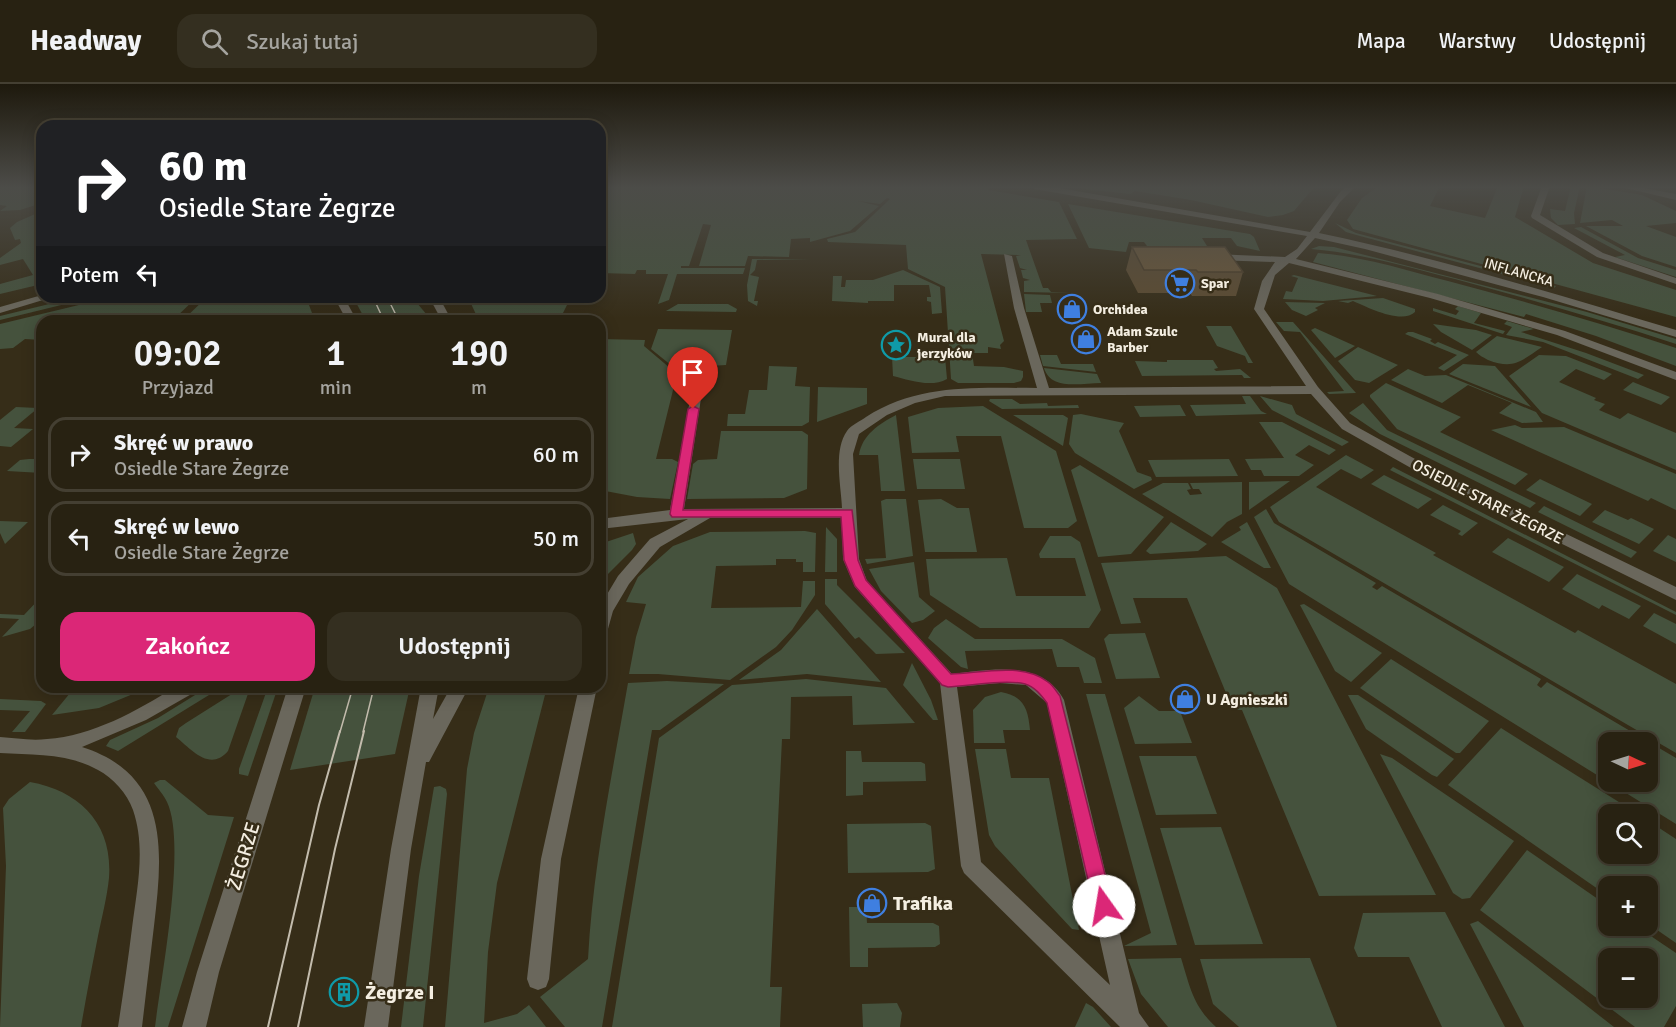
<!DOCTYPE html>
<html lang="pl">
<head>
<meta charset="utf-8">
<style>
  :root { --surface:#282212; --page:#342f20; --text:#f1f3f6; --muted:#a5a49f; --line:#443f32; --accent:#db2777 }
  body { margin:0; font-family:Signika,sans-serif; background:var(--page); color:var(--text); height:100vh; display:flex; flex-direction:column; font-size:22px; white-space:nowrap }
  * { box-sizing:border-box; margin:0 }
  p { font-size:20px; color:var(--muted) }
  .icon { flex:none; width:33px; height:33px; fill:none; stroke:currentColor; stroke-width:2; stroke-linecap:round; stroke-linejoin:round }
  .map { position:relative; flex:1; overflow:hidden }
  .details { position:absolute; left:36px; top:231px; width:570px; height:378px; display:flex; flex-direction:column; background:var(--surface); border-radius:18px; box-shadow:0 3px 15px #0003,0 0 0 2px var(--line) }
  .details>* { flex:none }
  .banner { position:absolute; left:36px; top:36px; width:570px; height:183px; border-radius:18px; box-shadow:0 3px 15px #0003,0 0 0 2px var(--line); background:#202124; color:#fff; overflow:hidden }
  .needle { width:39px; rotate:94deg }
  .controls { position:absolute; left:1598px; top:648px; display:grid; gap:12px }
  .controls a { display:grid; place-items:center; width:60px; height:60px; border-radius:12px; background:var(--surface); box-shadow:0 3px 15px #0003,0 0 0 2px var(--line); font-size:30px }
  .pin { position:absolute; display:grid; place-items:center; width:51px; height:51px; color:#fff; margin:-62px -26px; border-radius:50% 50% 50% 0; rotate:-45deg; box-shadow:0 0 6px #0007 }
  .pin .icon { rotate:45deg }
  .me { position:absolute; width:66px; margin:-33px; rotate:347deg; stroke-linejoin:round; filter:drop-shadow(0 0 4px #0008) }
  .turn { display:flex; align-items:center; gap:21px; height:126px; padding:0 24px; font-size:27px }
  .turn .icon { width:78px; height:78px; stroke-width:2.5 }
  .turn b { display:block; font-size:42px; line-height:51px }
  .then { display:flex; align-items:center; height:57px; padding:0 24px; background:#0003; gap:12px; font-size:22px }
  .eta { display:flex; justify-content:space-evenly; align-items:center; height:102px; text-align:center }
  .eta b { font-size:36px; font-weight:600; line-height:42px }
  .primary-button { display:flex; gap:12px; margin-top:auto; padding:12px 24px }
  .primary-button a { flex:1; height:69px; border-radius:18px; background:var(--accent); color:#fff; font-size:24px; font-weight:600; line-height:69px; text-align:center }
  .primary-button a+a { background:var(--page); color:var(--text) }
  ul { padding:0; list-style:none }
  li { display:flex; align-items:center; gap:18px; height:75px; margin:0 12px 9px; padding:0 12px; border:3px solid var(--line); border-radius:18px }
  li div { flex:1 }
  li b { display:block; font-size:22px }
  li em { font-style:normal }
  header { display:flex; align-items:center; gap:36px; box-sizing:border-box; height:84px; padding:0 30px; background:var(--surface); border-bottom:2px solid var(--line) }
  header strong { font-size:28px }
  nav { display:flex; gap:33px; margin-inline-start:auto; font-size:21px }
  .search { width:420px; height:54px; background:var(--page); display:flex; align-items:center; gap:15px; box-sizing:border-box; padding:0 21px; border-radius:18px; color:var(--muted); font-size:22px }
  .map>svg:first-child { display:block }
  .green { fill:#45523d; fill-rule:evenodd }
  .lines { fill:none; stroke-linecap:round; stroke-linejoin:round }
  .minor { fill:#6a675c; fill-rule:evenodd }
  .tram-far1 { stroke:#c3bcad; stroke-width:1.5 }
  .tram { stroke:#c3bcad; stroke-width:2 }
  .wall { fill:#5d4c32 }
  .building { fill:#6c583a; stroke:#4c3e29; stroke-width:1.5 }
  .route { fill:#db2777; stroke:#8e194d; stroke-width:1.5 }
  .labels { text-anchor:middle; stroke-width:5; stroke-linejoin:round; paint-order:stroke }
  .far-street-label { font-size:14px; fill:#f4eee1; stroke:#362d18 }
  .far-poi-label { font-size:14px; font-weight:bold; fill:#f4eee1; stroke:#362d18; text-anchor:start }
  .street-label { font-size:16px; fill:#f4eee1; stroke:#362d18 }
  .poi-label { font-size:16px; font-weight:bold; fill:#f4eee1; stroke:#362d18; text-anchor:start }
  .near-street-label { font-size:20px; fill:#f4eee1; stroke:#362d18 }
  .near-poi-label { font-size:20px; font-weight:bold; fill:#f4eee1; stroke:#362d18; text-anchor:start }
</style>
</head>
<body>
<header>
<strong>Headway</strong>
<div class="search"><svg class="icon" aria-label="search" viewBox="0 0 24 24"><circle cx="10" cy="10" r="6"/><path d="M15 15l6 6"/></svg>Szukaj tutaj</div>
<nav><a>Mapa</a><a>Warstwy</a><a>Udostępnij</a></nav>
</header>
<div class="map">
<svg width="1676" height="943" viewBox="0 0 1676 943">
  <rect width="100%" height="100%" fill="#362d18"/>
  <g class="green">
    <polygon points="0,102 42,102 42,119 20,126 0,127 7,122 0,121"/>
    <polygon points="600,102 975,102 989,104 988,106 1059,118 1077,155 1026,156 1043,204 1048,204 1051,208 1071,209 1024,208 1024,197 1030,196 1023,194 1021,186 1027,186 1020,184 1016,172 1021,171 981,170 1004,257 1000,261 1001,265 988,263 988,269 972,269 974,282 1004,283 1023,287 1023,293 1021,297 1014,299 958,299 951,295 945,203 908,185 906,161 828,158 827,155 855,148 890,115 887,114 880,120 858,117 879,122 850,147 810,158 810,154 791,155 789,173 748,172 745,182 699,182 711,141 703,140 689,182 681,182 681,184 745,184 743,190 677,190 669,216 658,220 668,190 646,190 646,186 637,186 635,190 600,189"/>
    <polygon points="1058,102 1315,102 1294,127 1283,131 1268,133 1191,116 1135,107 1130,110"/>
    <polygon points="1379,102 1440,102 1430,122 1485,134 1498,102 1524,102 1515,133 1593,179 1676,206 1676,233 1353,145 1347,136 1362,114"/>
    <polygon points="1571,102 1580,102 1574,129 1575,140 1558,141 1551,134 1550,125 1565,127"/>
    <polygon points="1587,102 1642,111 1676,127 1676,139 1646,142 1676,153 1676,183 1642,172 1586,142 1623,142 1612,136 1580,139"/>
    <polygon points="1068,120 1250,150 1254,153 1260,167 1237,162 1231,154 1202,154 1207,162 1147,162 1144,158 1129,158 1126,168 1089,164"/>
    <polygon points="42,127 42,200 0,210 0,200 33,191 23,175 0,181 0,174 21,159 20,155 15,156 10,144 17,138"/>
    <polygon points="1335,139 1356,149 1556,202 1554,204 1360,152 1346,148"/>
    <polygon points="1581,143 1638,174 1676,186 1676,193 1615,173 1625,171 1574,144"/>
    <path d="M1319 162 1334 163 1587 228 1676 255V260C1603 236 1529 215 1455 195 1407 183 1360 169 1311 165Z"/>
    <path d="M1318 169C1362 172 1405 186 1448 197 1524 217 1601 239 1676 264V282L1596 252 1526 230 1524 233 1313 178Z"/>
    <polygon points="752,175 811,175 757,176 755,186 750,191 759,193 754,217 758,217 757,222 748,217 747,201"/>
    <polygon points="903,186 940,203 942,229 932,230 931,218 927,217 927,213 931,213 929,201 894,201 894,217 868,217 868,219 832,217 833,192 842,192 841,203 845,203 846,196 873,196"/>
    <polygon points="1294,191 1377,212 1323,217 1283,215 1286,207 1292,208 1298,194 1291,192"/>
    <polygon points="1024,210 1050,211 1052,219 1040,219 1042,228 1026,228"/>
    <polygon points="78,213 94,213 0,236 0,232"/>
    <polygon points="112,213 197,213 172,237 42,237 42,256 25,255 13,264 0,265 0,240"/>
    <polygon points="207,213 306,213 315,237 182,237"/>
    <polygon points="353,213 412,213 432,237 366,237"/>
    <polygon points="468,213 571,213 559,237 479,237"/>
    <path d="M1383 214 1415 225V228C1402 241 1367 223 1353 217L1348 219 1338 217Z"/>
    <polygon points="1285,218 1325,219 1315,224 1318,226 1306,232 1292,226"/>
    <polygon points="678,220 728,220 737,225 736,228 666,227"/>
    <polygon points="1458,222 1481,229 1474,239 1505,247 1503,250 1433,227 1433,224 1456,231 1459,227 1455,225"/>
    <polygon points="1507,237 1534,245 1521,248 1586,269 1644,291 1638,295 1543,258 1506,251 1512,243 1504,240"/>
    <polygon points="1276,238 1293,238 1356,309 1329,310 1327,308 1344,307 1300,248 1284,247"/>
    <polygon points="1433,240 1476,246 1492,251 1472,266 1441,248"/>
    <polygon points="1206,242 1231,242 1253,279 1248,279 1245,272 1217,262"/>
    <polygon points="1315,244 1355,262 1335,274 1311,246"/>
    <polygon points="658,245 732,246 726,281 678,284 677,286 651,265"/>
    <polygon points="1408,248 1413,248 1432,255 1430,257 1435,260 1438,258 1469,271 1444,287 1438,284 1457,271 1405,250"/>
    <path d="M1497 252 1542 263C1521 277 1514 286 1488 276 1483 273 1480 272 1476 268Z"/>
    <polygon points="600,255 645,256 644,262 677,290 656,375 672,375 678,378 670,415 637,413 600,406"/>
    <polygon points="1358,263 1398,281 1369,299 1355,296 1338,277"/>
    <polygon points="1040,271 1057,271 1061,280 1093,280 1096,288 1043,282"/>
    <polygon points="1539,271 1566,272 1612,290 1604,296 1576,285 1559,298 1596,314 1594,316 1605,320 1599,326 1620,335 1628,329 1676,349 1676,386 1542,329 1509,292"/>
    <path d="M892 273H945L947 295C931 304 909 296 893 292Z"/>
    <polygon points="1167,276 1213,276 1218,284 1214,285 1216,287 1240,285 1251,294 1244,294 1242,291 1142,292 1135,277 1167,278"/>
    <polygon points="1463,280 1495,282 1531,323 1449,290"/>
    <polygon points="769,282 797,283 795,302 810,303 809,338 802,342 727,342 728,330 745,330 749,306 767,306"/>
    <path d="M1044 284 1097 290 1101 299C1081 299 1051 307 1044 284Z"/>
    <polygon points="1408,285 1425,292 1446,291 1536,328 1543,338 1522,339 1499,329 1512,319 1468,301 1442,319 1391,296"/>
    <polygon points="1633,298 1670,313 1661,321 1623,306"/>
    <polygon points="1386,299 1461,333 1440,348 1528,390 1515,401 1397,345 1370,313 1370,311"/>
    <polygon points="818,303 867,304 867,320 817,338"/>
    <polygon points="1242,312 1250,312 1261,327 1267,330 1196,332 1190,321 1246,320"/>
    <polygon points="1260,312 1292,321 1296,330 1349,358 1342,362 1272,326"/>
    <polygon points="990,315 1012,315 1020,320 1047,319 1048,322 1078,321 1079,324 1002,325 989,317"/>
    <polygon points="1363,319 1387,346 1536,419 1530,424 1380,350 1349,329"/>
    <polygon points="1180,321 1186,332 1140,333 1134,322"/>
    <polygon points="983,322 1056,367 1077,437 1068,444 1024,444 1001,352 956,352 959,368 912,369 908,333 938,324"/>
    <polygon points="16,323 38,324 14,344 33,345 11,363 0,362 0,336"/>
    <polygon points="1081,330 1124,339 1119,347 1137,388 1151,393 1152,396 1134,405 1075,369 1069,360 1073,331"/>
    <path d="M896 331 905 407H881L878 371H859C862 351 879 340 896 331Z"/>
    <polygon points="1013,331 1063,331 1068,334 1063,362"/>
    <polygon points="1259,338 1282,338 1336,366 1329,371 1309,361 1295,371 1314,381 1299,392 1264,392 1261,386 1251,386 1245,375 1284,374"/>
    <polygon points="1515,341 1522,344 1564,343 1676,390 1676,426 1651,414 1648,417 1491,346"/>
    <polygon points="721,347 802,347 808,351 807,405 784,414 687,415 693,380 698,376 717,375"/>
    <polygon points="1346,371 1374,386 1361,395 1341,385 1316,403 1436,469 1433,471 1575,549 1578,546 1676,600 1676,669 1279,438 1270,423"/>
    <polygon points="29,375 42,375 42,389 7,387 20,376"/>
    <polygon points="913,375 960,375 965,405 917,405"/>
    <polygon points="1229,375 1238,392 1156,393 1148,376"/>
    <polygon points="1080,381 1164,433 1131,470 1098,473 1071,386"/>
    <polygon points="1393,383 1676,528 1676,531 1390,386"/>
    <polygon points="1384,391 1432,415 1418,425 1371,400"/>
    <polygon points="1540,395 1592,420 1580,432 1526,406"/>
    <polygon points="1290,397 1249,426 1249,398"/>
    <polygon points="1242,398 1242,430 1227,438 1212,453 1142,410 1163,399 1188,399 1191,405 1187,406 1190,411 1202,410 1199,405 1193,405 1190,399"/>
    <polygon points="886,415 906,415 913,472 867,480 865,475 886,474 881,417"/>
    <polygon points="941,415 957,424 969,424 977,468 925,468 918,416"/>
    <polygon points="1443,421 1478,439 1462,452 1458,450 1461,447 1430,431"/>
    <polygon points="1544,422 1637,468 1631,474 1538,428"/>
    <path d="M1266 425 1274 439 1376 499 1372 503 1377 506 1382 502 1541 595 1537 601 1541 604 1547 598 1676 674V740L1289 500 1254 433ZM1608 658H1647V698H1608Z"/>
    <polygon points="1605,426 1628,436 1631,434 1654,445 1639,460 1592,438"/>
    <polygon points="0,437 28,438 5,460 0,449"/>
    <polygon points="1171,438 1207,460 1198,467 1150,470 1146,467"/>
    <polygon points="1247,438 1271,484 1264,484 1221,458 1241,446 1239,443"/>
    <polygon points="826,443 837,455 837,488 825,488"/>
    <polygon points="805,447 816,449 815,488 803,488 803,478 796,478 796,475 776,475 776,481 716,482 711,524 801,523 803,497 815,497 815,511 792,546 776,563 730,596 658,590 629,590 636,553 646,520 626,518 638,493 673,462 710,448"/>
    <polygon points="633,449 636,460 632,466 600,498 600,460"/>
    <polygon points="1668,451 1676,455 1676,478 1653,467"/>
    <polygon points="1050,452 1071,452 1080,458 1101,526 1089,544 980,544 930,511 926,475 1007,474 1016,512 1086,512 1075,474 1040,474 1039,470"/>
    <polygon points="1508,454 1564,483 1549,498 1492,468"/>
    <polygon points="1226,472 1277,504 1436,811 1319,812 1242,626 1233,626 1187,514 1133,514 1141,539 1121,540 1101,479"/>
    <polygon points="914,478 919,513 935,527 923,536 912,539 881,507 869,485"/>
    <polygon points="1577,490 1641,522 1629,535 1602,521 1599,525 1562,505"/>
    <polygon points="825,495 837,495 837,501 905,569 876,570 859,553 855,555 825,520"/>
    <polygon points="42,512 42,535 30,545 2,553 19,535 0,534 0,530 24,531"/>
    <polygon points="1304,520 1382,569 1351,598 1335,587 1300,521"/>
    <polygon points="817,525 881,598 807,590 739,596 781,566"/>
    <polygon points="1654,529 1676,540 1676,560 1643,542"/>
    <polygon points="946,535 975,555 1062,555 1095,574 1102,599 1084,599 1079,583 1057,583 1052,565 965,567 968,585 961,583 928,554 934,544"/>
    <polygon points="1145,549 1160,594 1116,595 1104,555 1109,550"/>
    <polygon points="1391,575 1489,637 1460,669 1456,669 1360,604"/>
    <polygon points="912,579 931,616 938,636 933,636 903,601"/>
    <polygon points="806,595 886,604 915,639 853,641 852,612 791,613 790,655 782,655 770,903 782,903 780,943 612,943 659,654 732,601"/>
    <path d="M667 597 724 600 660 646H652L602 943H565L540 913 588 875C593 782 612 691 628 599Z"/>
    <polygon points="75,603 150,603 99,624 52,631"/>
    <polygon points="208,603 222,603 118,667 106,662 110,656 158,634"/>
    <path d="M243 603 250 604 228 667C210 688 192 666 176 653L179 644 186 639Z"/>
    <polygon points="268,603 278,603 248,692 239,690 239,685"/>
    <polygon points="315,603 410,603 395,670 290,686"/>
    <polygon points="489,603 547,603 497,799 488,868 484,939 517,930 529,921 546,943 445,943 467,685 474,649"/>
    <path d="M1001 608C1024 612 1028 625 1030 646H1003L1005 659H974L973 626 985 613Z"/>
    <polygon points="1086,610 1105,610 1177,861 1124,862 1151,849"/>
    <polygon points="1348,611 1358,611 1454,675 1437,693 1432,691 1366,645"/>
    <polygon points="1139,612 1159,627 1180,627 1192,659 1135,660 1124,624"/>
    <polygon points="0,615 41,617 46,620 25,648 12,648 30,627 0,626"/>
    <polygon points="1501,644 1638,730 1608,730 1608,770 1647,770 1647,736 1676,755 1676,859 1647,839 1647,802 1608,802 1608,812 1448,701"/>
    <polygon points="975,665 1006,665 1011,694 1049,694 1079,846 1072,845 995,762 989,751"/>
    <polygon points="846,667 861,667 862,678 921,678 925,680 926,697 863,698 863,711 846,712"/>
    <polygon points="1380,670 1392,674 1514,757 1470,814 1462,815 1453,809"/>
    <polygon points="1139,672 1196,672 1217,730 1156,731"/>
    <path d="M160 696H165L208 731 234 733 168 943H155C161 893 187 760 167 718 164 711 158 705 154 699Z"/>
    <path d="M30 698C80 707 113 740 109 794 107 813 102 833 98 852 92 883 86 913 81 943H0L6 782 3 724 9 715Z"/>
    <polygon points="440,702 446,705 447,710 423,943 401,943 419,792 434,703"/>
    <polygon points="925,739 931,742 935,785 928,788 848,789 847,740"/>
    <polygon points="1221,743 1263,860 1195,861 1160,744"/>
    <path d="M1527 766 1608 822V842H1636L1676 869V922L1664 943H1635L1480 826ZM1608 874H1647V914H1608Z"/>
    <polygon points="849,823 866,823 867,839 933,839 939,842 940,860 935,863 868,864 868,883 850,883"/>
    <polygon points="1445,828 1505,943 1442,943 1409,873 1358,873 1354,864 1363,829"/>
    <polygon points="1478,837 1614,943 1524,943 1470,840"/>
    <path d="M1181 874C1190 903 1193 922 1216 943H1168L1141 910 1128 875Z"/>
    <polygon points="1310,874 1337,943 1239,943 1213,920 1200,875"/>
    <polygon points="897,919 902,929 900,943 863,943 862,920"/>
    <polygon points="1086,919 1093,923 1111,943 1075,943"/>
  </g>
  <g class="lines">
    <g class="minor">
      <path d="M1030 102H1048L1310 148 1341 107 1347 102H1356L1340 118 1319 149C1439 174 1558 211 1676 246V253L1543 213 1365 165 1315 154 1296 175 1438 210 1565 247 1676 288V296L1557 251 1430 214 1289 179 1275 191 1264 225 1318 303 1350 339 1444 391 1676 503V516L1434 397 1342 345 1311 310 945 312 915 319 887 331 859 350 853 370 859 475 867 497 952 590C989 586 1042 575 1064 616L1139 929 1149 943H1120L964 789 961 782 940 599 855 503 843 475 842 434H710L660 463 629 500 613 527 606 552 600 554V522L618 492 650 455 688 435 600 445V435L670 426 692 305 696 304 702 308 684 425 842 424C841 401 833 367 847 347 851 341 861 337 866 333 919 299 977 304 1037 304L1014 224 1004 170 1012 172 1024 224 1049 304 1306 302 1254 225 1262 197 1275 178 1214 176 1209 173 1214 170 1285 173 1297 165 1307 152 1034 105ZM1000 599 1026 601 1047 619 1110 901 981 778 957 603Z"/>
      <polygon points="1542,102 1550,102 1540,131 1603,169 1676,194 1676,200 1597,173 1532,134 1531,132"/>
      <polygon points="1617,102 1633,102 1676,110 1676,116"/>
      <polygon points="42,211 53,213 0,229 0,223"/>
      <polygon points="334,213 344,213 357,237 347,237"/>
      <polygon points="429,213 439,213 452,237 442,237"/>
      <path d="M175 603H198L195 608 146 636 82 663C170 691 163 767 154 842 150 876 146 909 142 943H118C123 910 128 877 132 844 137 805 146 764 133 726 127 709 113 694 98 686 68 669 33 671 0 669V653C15 654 31 657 47 655 92 652 137 627 175 603Z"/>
      <polygon points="288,603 306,603 219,888 206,943 182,943 197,888"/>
      <polygon points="421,603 439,603 433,635 451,603 469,603 429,678 426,678 411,765 388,943 364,943 391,765"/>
      <polygon points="579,603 597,603 561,775 549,895 546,903 538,906 530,903 527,895 541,775"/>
    </g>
    <g class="tram-far1">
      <polyline points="373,213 384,237"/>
      <polyline points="387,213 399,237"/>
      <polyline points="340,648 353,603"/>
      <polyline points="363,648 374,603"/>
    </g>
    <g class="tram">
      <polyline points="268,943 319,721 340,647"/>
      <polyline points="298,943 335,765 364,647"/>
    </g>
  </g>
  <polygon class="wall" points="1132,163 1243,188 1236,212 1192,212 1190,209 1138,209 1126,186"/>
  <polygon class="building" points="1132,163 1225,163 1243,188 1198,188 1196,186 1144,186"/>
  <linearGradient id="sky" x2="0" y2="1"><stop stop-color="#1e190d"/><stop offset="0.44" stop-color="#4c4c48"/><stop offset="1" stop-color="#4c4c48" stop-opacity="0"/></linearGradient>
  <rect width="1676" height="234" fill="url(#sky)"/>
  <path class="route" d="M693 322 699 325 683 426H852L858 476 866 496 951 590C981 589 1022 578 1048 598 1053 601 1056 607 1060 612L1113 822 1110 829 1104 832 1097 829 1094 822 1047 619C1041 611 1035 603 1025 600 1005 595 969 602 948 603L942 601 855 502 844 476 841 433H672L670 430 688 325Z"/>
  <defs>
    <g id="supermarket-ring" transform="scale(1.5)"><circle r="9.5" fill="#362d18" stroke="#3f7fe0" stroke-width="1.5"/><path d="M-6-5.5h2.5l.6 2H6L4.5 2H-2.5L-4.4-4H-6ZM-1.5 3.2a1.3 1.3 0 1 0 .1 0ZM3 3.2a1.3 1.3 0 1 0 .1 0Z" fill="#3f7fe0"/></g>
    <g id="shop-ring" transform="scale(1.5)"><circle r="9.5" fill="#362d18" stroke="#3f7fe0" stroke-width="1.5"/><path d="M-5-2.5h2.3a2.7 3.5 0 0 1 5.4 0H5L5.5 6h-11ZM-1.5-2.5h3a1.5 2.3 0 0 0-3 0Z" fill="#3f7fe0"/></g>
    <g id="sight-ring" transform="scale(1.5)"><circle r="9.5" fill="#362d18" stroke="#0f9aa8" stroke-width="1.5"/><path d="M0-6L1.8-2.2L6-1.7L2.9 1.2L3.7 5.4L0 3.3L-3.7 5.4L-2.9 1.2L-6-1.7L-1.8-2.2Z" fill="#0f9aa8"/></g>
    <g id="building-ring" transform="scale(1.5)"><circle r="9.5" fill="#362d18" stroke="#0f9aa8" stroke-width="1.5"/><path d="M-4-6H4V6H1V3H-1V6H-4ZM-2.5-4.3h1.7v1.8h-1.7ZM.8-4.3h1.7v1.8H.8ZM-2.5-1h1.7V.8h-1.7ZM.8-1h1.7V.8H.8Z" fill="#0f9aa8"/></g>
  </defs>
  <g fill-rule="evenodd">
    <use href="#supermarket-ring" x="1180" y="199"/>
    <use href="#shop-ring" x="1072" y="225"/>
    <use href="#shop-ring" x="1086" y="255"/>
    <use href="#sight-ring" x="896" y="261"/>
    <use href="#shop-ring" x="1185" y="615"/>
    <use href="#shop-ring" x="872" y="819"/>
    <use href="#building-ring" x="344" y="908"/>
  </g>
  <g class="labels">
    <g class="far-street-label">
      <text transform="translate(1519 188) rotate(16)" y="5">INFLANCKA</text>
    </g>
    <g class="far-poi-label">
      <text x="1201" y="204">Spar</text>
      <text x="1093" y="230">Orchidea</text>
      <text x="1107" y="252">Adam Szulc<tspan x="1107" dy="16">Barber</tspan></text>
      <text x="917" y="258">Mural dla<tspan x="917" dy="16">jerzyków</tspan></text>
    </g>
    <g class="street-label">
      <text transform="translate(1488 417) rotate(27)" y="6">OSIEDLE STARE ŻEGRZE</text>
    </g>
    <g class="poi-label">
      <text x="1206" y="621">U Agnieszki</text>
    </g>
    <g class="near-street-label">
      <text transform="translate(243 772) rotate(-73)" y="7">ŻEGRZE</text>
    </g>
    <g class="near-poi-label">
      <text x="893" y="826">Trafika</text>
      <text x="365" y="915">Żegrze I</text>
    </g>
  </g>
</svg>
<div class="controls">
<a><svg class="needle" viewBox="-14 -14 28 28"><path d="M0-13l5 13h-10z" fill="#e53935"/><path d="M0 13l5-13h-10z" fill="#a5a49f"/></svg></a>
<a><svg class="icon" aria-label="search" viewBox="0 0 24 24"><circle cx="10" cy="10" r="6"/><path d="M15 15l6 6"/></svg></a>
<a>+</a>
<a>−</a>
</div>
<div class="pin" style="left:693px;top:325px;background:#d93025"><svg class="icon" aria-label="arrive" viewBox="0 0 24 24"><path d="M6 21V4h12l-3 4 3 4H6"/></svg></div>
<svg class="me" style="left:1104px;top:822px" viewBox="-20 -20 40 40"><circle r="19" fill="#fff"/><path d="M0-13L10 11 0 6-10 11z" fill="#db2777"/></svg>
<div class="banner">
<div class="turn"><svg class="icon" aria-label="right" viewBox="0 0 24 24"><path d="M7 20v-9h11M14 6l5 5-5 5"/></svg><div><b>60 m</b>Osiedle Stare Żegrze</div></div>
<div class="then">Potem<svg class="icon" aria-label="left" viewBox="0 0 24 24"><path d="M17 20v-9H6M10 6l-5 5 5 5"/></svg></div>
</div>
<section class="details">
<div class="eta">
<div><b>09:02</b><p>Przyjazd</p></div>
<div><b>1</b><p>min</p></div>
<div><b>190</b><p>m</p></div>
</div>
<ul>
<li><svg class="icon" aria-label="right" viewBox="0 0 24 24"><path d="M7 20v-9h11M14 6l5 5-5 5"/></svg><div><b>Skręć w prawo</b><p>Osiedle Stare Żegrze</p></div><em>60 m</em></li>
<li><svg class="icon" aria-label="left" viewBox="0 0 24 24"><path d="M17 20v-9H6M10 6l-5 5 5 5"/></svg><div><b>Skręć w lewo</b><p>Osiedle Stare Żegrze</p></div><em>50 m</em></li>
</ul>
<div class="primary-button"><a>Zakończ</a><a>Udostępnij</a></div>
</section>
</div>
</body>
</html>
